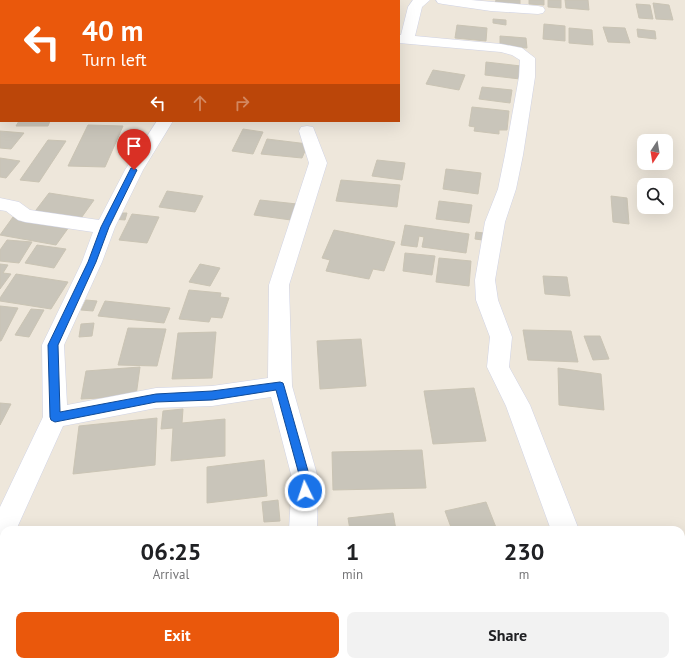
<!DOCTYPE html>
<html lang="en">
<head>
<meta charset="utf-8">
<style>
  :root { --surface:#fff; --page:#f2f2f2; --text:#202124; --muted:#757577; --accent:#ea580c }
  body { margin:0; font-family:"PT Sans",sans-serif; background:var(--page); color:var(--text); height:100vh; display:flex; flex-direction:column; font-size:15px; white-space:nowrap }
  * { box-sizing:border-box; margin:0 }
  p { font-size:13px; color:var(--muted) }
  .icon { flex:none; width:22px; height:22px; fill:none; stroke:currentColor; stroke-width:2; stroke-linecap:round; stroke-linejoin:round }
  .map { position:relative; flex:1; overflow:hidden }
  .drawer { position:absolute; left:0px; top:526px; width:685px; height:140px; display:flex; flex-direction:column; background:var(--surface); border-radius:12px 12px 0 0; box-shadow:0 4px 16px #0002 }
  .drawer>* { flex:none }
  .guide { position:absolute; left:0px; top:0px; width:400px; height:122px; box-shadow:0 4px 16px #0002; background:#ea580c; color:#fff; overflow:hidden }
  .needle { width:26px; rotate:192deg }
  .fabs { position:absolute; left:637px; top:134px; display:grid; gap:8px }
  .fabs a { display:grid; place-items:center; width:36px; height:36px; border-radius:8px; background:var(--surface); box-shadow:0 4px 16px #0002; font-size:20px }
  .pin { position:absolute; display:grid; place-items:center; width:34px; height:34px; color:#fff; margin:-41px -17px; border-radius:50% 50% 50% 0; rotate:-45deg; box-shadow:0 0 4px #0007 }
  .pin .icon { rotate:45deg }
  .me { position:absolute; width:44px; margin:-22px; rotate:356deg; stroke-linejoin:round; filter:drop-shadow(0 0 3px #0008) }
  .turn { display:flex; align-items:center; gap:14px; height:84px; padding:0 16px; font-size:18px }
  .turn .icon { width:52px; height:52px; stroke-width:2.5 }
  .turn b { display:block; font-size:28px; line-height:34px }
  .lanes { display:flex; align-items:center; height:38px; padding:0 16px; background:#0003; justify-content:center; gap:20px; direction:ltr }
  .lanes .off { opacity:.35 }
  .eta { display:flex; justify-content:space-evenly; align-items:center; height:68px; text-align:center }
  .eta b { font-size:24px; font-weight:700; line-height:28px }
  .cta { display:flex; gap:8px; margin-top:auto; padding:8px 16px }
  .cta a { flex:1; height:46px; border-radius:8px; background:var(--accent); color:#fff; font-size:16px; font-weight:700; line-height:46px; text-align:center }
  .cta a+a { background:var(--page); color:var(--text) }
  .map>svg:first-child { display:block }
  .building { fill:#c9c5ba; stroke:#cac4b4 }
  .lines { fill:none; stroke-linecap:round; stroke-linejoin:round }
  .street-casing { stroke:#d0d3e5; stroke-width:1 }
  .street { fill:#fff; fill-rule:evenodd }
  .route { fill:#1a73e8; stroke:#114b97 }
</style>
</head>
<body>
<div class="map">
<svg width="685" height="666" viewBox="0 0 685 666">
  <rect width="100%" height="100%" fill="#eee7db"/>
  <g class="building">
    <polygon points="100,0 138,0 140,1 102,1"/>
    <polygon points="291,0 328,0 290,1"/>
    <polygon points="496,0 520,0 520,5 495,3"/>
    <polygon points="529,0 544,0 544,5 529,4"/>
    <polygon points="548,0 561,0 561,8 548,7"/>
    <polygon points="565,0 588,0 589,10 566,8"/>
    <polygon points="653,3 669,5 673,20 656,19"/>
    <polygon points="636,4 650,5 653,19 639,18"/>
    <polygon points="493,19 506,20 506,25 493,23"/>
    <polygon points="544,24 565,26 565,41 543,39"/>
    <polygon points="457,25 487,28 486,41 455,38"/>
    <polygon points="603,27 625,28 630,43 608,42"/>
    <polygon points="569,28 592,30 593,45 569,43"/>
    <polygon points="637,29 655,31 656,39 638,37"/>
    <polygon points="500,36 526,38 527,48 500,46"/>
    <polygon points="486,62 521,66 520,79 485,75"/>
    <polygon points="433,70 465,75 459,90 426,84"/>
    <polygon points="482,87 512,90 510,103 479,99"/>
    <polygon points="472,107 509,111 507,130 499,130 499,134 474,131 475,127 469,126"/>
    <polygon points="19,121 50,121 48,126 16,126"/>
    <polygon points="88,125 123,126 105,167 68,166"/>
    <polygon points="243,129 263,132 253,154 232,151"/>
    <polygon points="0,131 24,133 11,149 0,148"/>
    <polygon points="267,139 308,144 302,158 261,154"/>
    <polygon points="48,140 66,141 39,182 20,180"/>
    <polygon points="0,158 20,161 6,178 0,177"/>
    <polygon points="377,160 405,163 402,180 372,176"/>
    <polygon points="446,169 481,173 478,194 443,189"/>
    <polygon points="341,180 400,185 397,207 336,201"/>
    <polygon points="167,191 203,196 195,212 159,207"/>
    <polygon points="49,193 94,200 79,221 33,214"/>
    <polygon points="611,196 627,198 629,224 613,222"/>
    <polygon points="260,200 297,204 291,220 254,215"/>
    <polygon points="439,201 472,205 469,223 436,219"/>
    <polygon points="116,213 127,213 125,220 113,219"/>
    <polygon points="132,214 159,217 147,243 119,240"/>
    <polygon points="13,217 69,227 56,245 0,235"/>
    <polygon points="405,225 469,234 466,253 422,247 424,237 419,236 417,247 401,245"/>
    <polygon points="334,230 395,242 384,271 373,269 369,279 326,271 330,260 322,258"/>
    <polygon points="476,232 491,234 490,241 475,239"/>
    <polygon points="7,240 32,242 19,263 0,261 0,250"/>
    <polygon points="37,245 66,249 54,268 25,263"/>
    <polygon points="405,253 435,256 432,275 403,271"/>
    <polygon points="439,258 471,261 469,286 436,282"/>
    <polygon points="0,264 8,265 3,273 11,274 0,289"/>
    <polygon points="200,264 220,268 210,286 189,282"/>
    <polygon points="16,274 68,282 51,309 0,301 0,298"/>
    <polygon points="543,276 567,277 570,296 545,294"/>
    <polygon points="189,290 221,293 220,297 229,298 222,318 211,317 209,322 179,319"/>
    <polygon points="86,300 97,301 93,311 81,310"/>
    <polygon points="105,301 170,308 164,323 98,316"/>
    <polygon points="0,306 18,308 1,341 0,341"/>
    <polygon points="31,309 44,310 29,337 15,335"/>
    <polygon points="94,323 92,336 79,337 81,324"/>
    <polygon points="128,328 166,329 157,366 118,365"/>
    <polygon points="523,330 571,331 578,362 528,360"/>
    <polygon points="216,332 212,378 172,379 178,333"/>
    <polygon points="584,336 600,336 609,359 593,360"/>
    <polygon points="361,339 366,386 320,389 317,341"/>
    <polygon points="140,367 136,396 81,399 86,371"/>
    <polygon points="558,368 601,374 604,410 559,405"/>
    <polygon points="474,388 486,441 433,444 424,391"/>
    <polygon points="0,403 11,404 0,425"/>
    <polygon points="183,409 182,423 225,419 225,456 171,461 173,428 161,429 163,411"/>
    <polygon points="157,418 155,465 73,474 79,426"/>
    <polygon points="422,450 426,488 333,490 332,452"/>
    <polygon points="264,460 267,496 207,503 207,467"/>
    <polygon points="278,500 280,521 264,522 262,502"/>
    <polygon points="486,502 497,530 452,530 445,511"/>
    <polygon points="393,513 396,530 350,530 348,518"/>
    <polygon points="418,662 468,662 470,666 419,666"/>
    <polygon points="516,662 556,662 549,666 519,666"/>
  </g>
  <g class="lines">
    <g class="street-casing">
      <g id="street">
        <polygon points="9,0 28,0 8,1"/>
        <polygon points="81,0 97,0 98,1 82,1"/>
        <polygon points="413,0 430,0 422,7 415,36 501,44 522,48 535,58 535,77 523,155 516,189 505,222 495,280 498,300 512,337 509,367 530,405 579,530 551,530 506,406 487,367 490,337 476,300 475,280 485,222 498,189 505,155 519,77 520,60 512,55 501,52 399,43 399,35 401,35 408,7"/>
        <polygon points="436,0 471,0 538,6 543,7 545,10 543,13 538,14 491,11 443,4 438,3"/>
        <polygon points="157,121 173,121 143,170 115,227 102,262 64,345 67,405 156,388 212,386 268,378 269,285 309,163 299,131 301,127 307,126 313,127 327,163 289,285 292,386 318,478 317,530 289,530 292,478 271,397 212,406 156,408 63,426 16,530 4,530 4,547 0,549 0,507 43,417 42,345 82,262 93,232 25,222 18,220 6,211 0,210 0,198 19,202 30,210 99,220 125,170"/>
        <polygon points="0,649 4,649 4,662 87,662 88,666 0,666"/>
        <polygon points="112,662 172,662 171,666 111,666"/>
        <polygon points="629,662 662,662 663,666 630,666"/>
      </g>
    </g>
    <use href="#street" class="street"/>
  </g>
  <polygon class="route" points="131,168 134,168 137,170 109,227 96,262 58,345 60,412 156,394 212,391 280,382 283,383 284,386 310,478 308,494 305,496 301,494 299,491 300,478 276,390 212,400 156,402 55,422 51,420 50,417 48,345 88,262 101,227"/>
</svg>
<div class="fabs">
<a><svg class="needle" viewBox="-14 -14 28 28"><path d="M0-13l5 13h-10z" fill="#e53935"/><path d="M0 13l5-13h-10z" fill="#757577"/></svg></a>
<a><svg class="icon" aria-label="search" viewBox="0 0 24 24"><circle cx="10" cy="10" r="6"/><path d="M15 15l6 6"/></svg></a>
</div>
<div class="pin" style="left:134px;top:170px;background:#d93025"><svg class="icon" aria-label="arrive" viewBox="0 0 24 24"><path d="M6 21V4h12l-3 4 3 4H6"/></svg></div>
<svg class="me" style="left:305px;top:491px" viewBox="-20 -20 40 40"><circle r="17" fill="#1a73e8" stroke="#fff" stroke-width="3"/><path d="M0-11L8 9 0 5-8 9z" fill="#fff"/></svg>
<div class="guide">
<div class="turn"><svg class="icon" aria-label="left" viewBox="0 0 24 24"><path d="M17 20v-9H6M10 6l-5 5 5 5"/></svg><div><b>40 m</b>Turn left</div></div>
<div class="lanes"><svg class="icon" aria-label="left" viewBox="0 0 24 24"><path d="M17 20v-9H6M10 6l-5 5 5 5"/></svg><svg class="icon off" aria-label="ahead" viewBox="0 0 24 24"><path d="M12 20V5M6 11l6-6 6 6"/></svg><svg class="icon off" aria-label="right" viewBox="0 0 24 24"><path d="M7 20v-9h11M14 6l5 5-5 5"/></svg></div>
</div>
<section class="drawer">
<div class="eta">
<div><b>06:25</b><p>Arrival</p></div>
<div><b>1</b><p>min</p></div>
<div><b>230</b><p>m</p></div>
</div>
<div class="cta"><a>Exit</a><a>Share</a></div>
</section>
</div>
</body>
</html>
